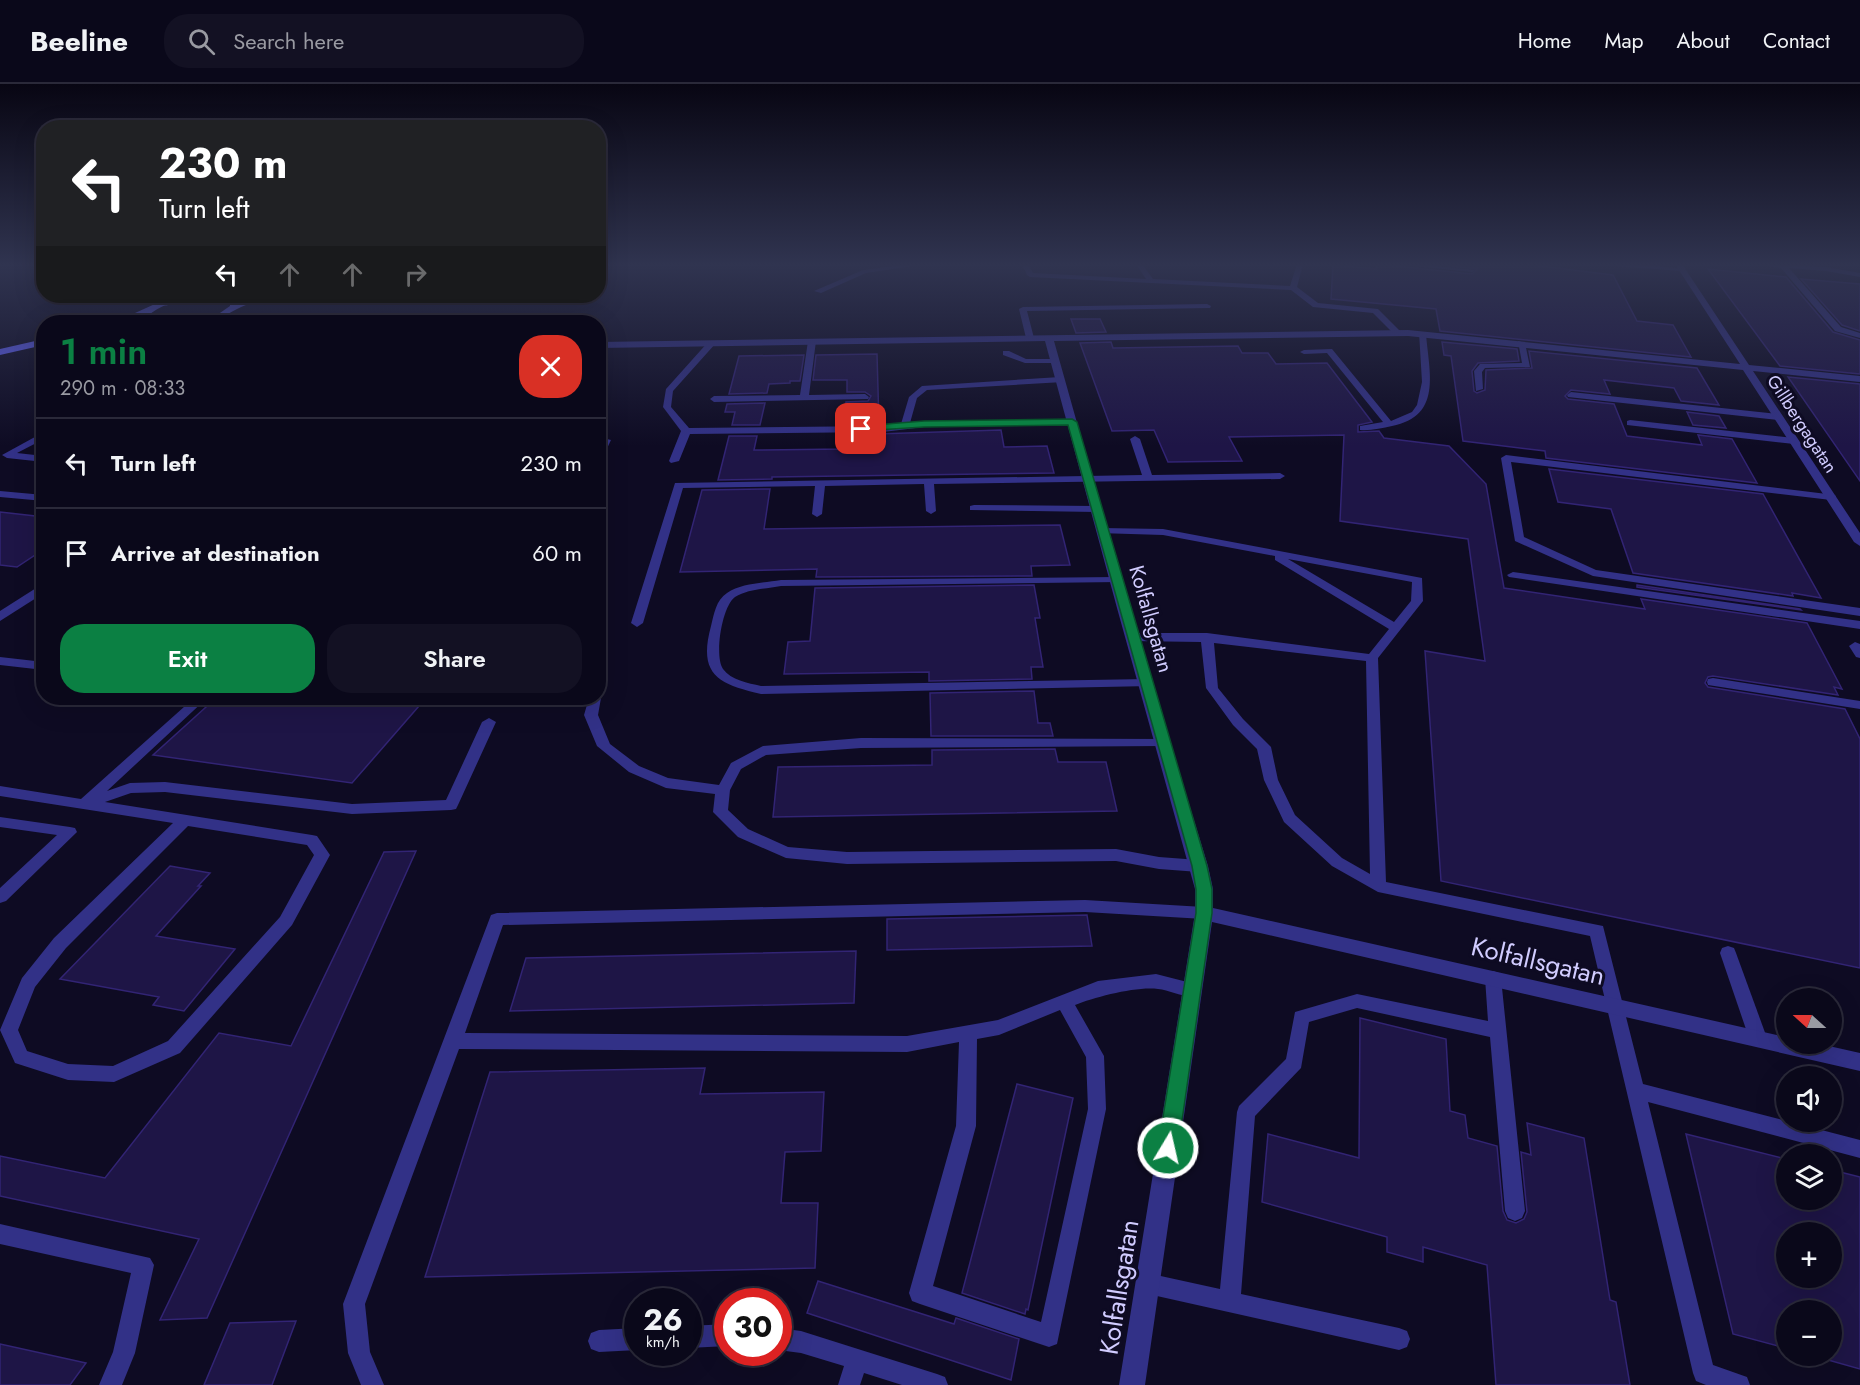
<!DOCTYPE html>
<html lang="en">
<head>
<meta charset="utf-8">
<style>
  :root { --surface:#0a081a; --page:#131123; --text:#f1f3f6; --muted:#999aa2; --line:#2a2939; --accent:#0b8043 }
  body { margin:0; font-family:Jost,sans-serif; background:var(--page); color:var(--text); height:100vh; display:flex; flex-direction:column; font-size:22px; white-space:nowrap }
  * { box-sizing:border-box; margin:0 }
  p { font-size:20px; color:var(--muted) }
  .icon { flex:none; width:33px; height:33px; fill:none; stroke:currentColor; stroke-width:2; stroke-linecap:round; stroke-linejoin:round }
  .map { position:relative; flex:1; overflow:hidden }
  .side { position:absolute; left:36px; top:231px; width:570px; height:390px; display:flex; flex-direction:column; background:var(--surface); border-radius:24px; box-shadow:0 6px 24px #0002,0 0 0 2px var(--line) }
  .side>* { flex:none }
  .hud { position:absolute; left:36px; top:36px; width:570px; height:183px; border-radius:24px; box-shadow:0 6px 24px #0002,0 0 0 2px var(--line); background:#202124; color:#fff; overflow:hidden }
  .needle { width:39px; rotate:291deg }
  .controls { position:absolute; left:1776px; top:904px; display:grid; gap:12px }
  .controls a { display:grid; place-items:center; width:66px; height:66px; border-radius:50%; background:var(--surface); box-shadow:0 6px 24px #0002,0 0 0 2px var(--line); font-size:30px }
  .speed { position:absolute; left:624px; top:1204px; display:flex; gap:12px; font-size:30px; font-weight:700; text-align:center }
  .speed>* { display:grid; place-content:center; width:78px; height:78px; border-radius:50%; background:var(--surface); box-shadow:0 6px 24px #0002,0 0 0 2px var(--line); line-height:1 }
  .speed small { font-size:15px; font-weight:400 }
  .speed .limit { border:9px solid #d22; background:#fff; color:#111 }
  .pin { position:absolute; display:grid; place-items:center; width:51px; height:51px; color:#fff; margin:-26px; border-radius:12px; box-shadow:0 3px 9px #0006 }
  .me { position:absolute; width:66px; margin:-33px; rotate:9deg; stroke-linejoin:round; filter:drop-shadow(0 0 4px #0008) }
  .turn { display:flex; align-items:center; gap:21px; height:126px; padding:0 24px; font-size:27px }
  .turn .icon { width:78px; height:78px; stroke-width:2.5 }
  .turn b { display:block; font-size:42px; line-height:51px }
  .lanes { display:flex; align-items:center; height:57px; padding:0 24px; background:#0003; justify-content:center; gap:30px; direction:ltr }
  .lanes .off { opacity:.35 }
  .round { display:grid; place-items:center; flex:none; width:63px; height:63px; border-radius:24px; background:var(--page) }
  .overview { display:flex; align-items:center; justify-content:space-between; height:102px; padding:0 24px }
  h1 { font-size:36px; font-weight:600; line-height:45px; color:var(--accent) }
  .button { display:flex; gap:12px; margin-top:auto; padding:12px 24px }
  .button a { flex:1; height:69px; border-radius:24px; background:var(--accent); color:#fff; font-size:24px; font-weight:600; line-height:69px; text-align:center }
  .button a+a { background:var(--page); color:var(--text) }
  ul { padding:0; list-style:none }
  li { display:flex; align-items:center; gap:18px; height:90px; padding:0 24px; border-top:2px solid var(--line) }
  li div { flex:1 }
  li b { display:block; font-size:22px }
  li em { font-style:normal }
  header { display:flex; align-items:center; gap:36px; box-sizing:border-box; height:84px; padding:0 30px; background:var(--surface); border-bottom:2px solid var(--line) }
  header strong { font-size:28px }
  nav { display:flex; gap:33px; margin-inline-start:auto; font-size:21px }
  .search { width:420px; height:54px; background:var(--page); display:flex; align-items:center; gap:15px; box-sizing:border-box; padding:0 21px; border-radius:24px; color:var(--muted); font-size:22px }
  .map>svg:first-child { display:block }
  .building { fill:#1e1546; stroke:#322474; stroke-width:1.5; fill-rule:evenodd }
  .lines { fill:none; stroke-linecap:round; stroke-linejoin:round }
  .service { fill:#323187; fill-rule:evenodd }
  .minor { fill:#323187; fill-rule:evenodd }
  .secondary { fill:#6363ff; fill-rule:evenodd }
  .route { fill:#0b8043; stroke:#07532c; stroke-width:1.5 }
  .labels { text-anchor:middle; stroke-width:6; stroke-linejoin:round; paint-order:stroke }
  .far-street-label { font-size:18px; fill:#d1ccff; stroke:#0e0b23 }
  .street-label { font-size:21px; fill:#d1ccff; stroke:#0e0b23 }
  .near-street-label { font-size:26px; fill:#d1ccff; stroke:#0e0b23 }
</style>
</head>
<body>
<header>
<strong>Beeline</strong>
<div class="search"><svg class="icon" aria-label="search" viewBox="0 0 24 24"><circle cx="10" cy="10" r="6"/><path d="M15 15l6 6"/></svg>Search here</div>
<nav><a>Home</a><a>Map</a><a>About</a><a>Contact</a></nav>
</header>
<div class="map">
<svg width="1860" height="1301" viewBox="0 0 1860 1301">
  <rect width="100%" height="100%" fill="#0e0b23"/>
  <g class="building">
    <polygon points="1376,180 1472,190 1477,185 1434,180 1524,180 1613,191 1637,237 1673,241 1691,273 1440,247 1436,225 1331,215 1333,181 1376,185"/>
    <polygon points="1708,185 1786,193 1833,248 1860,256 1860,290 1780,282"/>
    <polygon points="1801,195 1860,200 1860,247 1842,241"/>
    <polygon points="1071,235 1100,235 1106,248 1076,249"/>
    <polygon points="1111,258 1113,264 1238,262 1242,269 1268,269 1276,280 1327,279 1372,338 1358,341 1358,348 1379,347 1384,354 1449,362 1486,400 1504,504 1645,525 1641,515 1807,539 1842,605 1834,603 1838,611 1713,592 1708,593 1705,599 1708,603 1845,625 1860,655 1860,884 1441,797 1425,567 1485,577 1468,455 1340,437 1344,351 1229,353 1242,377 1168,378 1154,346 1112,347 1080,259"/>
    <polygon points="1442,258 1517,265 1519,277 1478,279 1472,287 1474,307 1477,309 1485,306 1486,286 1532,284 1529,267 1697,284 1719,321 1681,317 1674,304 1604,296 1610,310 1571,306 1565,312 1568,315 1614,320 1627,352 1702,361 1698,351 1732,355 1757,399 1546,374 1545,367 1463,357 1451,272 1444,271"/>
    <polygon points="877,270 879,340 845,340 846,318 868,317 871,312 865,308 847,308 847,296 813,296 816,271"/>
    <polygon points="804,271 800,297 790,297 790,299 769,300 767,309 729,310 739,272"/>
    <polygon points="1788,293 1860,300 1860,397"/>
    <polygon points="765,319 760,341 732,341 735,328 725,328 727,320"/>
    <polygon points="1687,328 1719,332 1726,344 1693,341"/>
    <polygon points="1001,346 1004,363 1047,362 1054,389 772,393 772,395 718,396 729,352 757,352 754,366 844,365 844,351"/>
    <polygon points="1549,385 1763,410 1821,514 1792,509 1793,512 1633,489 1611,425 1558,418"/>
    <polygon points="770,405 764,445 1060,441 1070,481 1031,482 1032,492 816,493 817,485 680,488 702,406"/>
    <polygon points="0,428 44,433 44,465 17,483 0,481"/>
    <polygon points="1034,501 1040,534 1035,534 1043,583 1031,583 1032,595 929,597 929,588 784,590 788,558 810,557 815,504"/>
    <polygon points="1637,501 1800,525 1801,526 1637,503"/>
    <polygon points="1034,607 1038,639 1050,639 1053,652 931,652 930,609"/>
    <polygon points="216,614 426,614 352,699 153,671"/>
    <polygon points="1055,665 1058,678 1106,678 1117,727 773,733 778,683 932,681 932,666"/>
    <polygon points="416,767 207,1234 160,1236 199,1155 0,1112 0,1072 105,1094 219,949 291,962 384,768"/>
    <polygon points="170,782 210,789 198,802 201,802 156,852 235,865 184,927 153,921 159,913 60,895"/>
    <polygon points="1087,831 1092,862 887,866 887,835"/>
    <polygon points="856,867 854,919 510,927 526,874"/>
    <polygon points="1360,934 1446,955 1450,1027 1465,1031 1468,1054 1497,1062 1503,1127 1507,1136 1516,1139 1524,1135 1527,1128 1521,1068 1531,1071 1527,1039 1584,1054 1610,1216 1616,1218 1630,1301 1496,1301 1487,1181 1423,1163 1423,1178 1387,1168 1387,1153 1262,1118 1268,1050 1359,1074"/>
    <polygon points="705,984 700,1010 824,1008 821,1067 785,1068 781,1119 818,1119 815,1184 425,1193 490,988"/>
    <polygon points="1017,1000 1073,1014 1028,1226 1026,1225 1025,1230 962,1209"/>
    <path d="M1686 1050 1786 1075V1116H1832V1086L1860 1093V1285L1814 1272H1832V1227H1786V1264L1733 1250ZM1786 1149H1832V1194H1786Z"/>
    <polygon points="818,1197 954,1240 956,1234 1019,1255 1011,1296 807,1229"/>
    <polygon points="296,1237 272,1301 204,1301 230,1239"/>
    <polygon points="0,1260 86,1279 70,1301 0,1301"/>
  </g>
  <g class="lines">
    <g class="service">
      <polygon points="910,180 926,180 866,189 821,209 814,207 863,186"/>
      <polygon points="1022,180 1028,180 1033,189 1146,195 1136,180 1142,180 1153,195 1290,202 1297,180 1303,180 1297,203 1318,219 1378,225 1402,249 1395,251 1373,229 1313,223 1291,206 1030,193 1027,191"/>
      <polygon points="1394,180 1417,180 1475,186 1472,188"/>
      <polygon points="1610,180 1635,180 1685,185 1682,187 1613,182"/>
      <polygon points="1755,180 1826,183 1860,189 1860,193 1826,187 1789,184 1841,243 1860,249 1860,254 1835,247 1781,184"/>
      <polygon points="1207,220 1211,222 1210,224 1027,227 1034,254 1030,256 1026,254 1019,225 1023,223"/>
      <path d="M1419 248 1426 250C1429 288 1443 332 1392 342 1382 344 1370 347 1360 346V342L1383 338 1327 269 1304 270 1300 268 1304 266 1332 265 1391 337 1412 328 1417 321 1422 298Z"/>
      <polygon points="812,255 816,257 809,311 865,310 869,313 868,315 714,318 710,315 714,312 800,311 808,257"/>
      <polygon points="709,257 716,259 673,307 671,323 689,344 883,342 901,340 909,313 922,302 1060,293 1063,294 1063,298 927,306 917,314 910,339 1072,335 1077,338 1072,341 924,343 883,348 690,350 679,377 671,379 669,377 681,347 663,323 666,305"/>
      <polygon points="1518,257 1525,259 1530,283 1485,284 1482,288 1483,305 1476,307 1474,287 1480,280 1522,279"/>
      <polygon points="1003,267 1009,267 1026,275 1055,275 1059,277 1055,279 1025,279 1003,271"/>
      <polygon points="1571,308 1778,330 1782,333 1778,336 1568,313 1567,311"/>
      <polygon points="1630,336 1794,354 1799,357 1794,360 1627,341 1627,337"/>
      <polygon points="44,348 44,355 17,369 44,372 44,378 7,374 2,371"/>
      <polygon points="1135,352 1140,355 1152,391 1280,389 1285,392 1280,395 934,400 936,427 931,430 926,427 924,400 825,402 822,430 817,433 812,430 815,402 683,404 643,539 637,543 631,539 675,399 1142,391 1130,355"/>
      <polygon points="603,354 611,356 603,373 598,376 598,362"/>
      <polygon points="1506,371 1835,411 1836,413 1831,416 1511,378 1524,453 1596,486 1860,524 1860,532 1593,492 1515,457 1501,374"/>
      <polygon points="0,407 44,411 44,417 0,413"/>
      <polygon points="974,421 1096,422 1101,425 1096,428 970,426 970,422"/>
      <path d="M1102 444 1163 445 1422 494 1423 517 1378 574 1386 798 1603 842 1643 1000 1860 1056V1074L1648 1018 1713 1281 1747 1293 1750 1301H1706L1696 1297 1693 1289 1590 852 1378 808 1332 782 1284 738 1264 696 1257 665 1233 641 1206 604 1201 558 1132 557 1126 553 1132 549H1207L1369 570 1389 545 1275 476V472L1163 451 1098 449V445ZM1288 475 1412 498 1411 517 1394 538ZM1214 559 1366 577 1370 790 1342 774 1295 731 1278 696 1271 663 1243 635 1218 604Z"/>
      <polygon points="1513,488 1860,537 1860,545 1509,493 1507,491"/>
      <path d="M1116 493 1122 496 1120 498 781 502C766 505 748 505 735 513 722 522 714 572 723 585 731 596 748 599 761 602L1146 595 1151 596 1152 599 1151 602 761 610C717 600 698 590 711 542 714 530 716 516 727 509 742 499 764 499 781 496Z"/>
      <polygon points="1855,558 1860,560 1860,574 1856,573 1849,562"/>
      <polygon points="0,573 44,578 44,586 0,581"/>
      <polygon points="1713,594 1860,617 1860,625 1708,601 1707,598 1708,595"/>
      <polygon points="598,611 601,614 598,631 610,660 639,682 668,694 719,701 731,679 763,662 861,654 1168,655 1170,658 1168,661 1163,662 861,664 766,671 741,685 730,706 728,726 748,745 788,763 847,768 1116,765 1159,773 1199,776 1204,778 1207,782 1204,786 1199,788 1159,785 1116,777 847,780 786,774 738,753 713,728 715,710 666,704 629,688 597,662 584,631 589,614 598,614"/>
      <path d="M194 614H207L107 707 130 699 165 698 352 720 446 716 482 638 489 634 496 638 458 721 456 725 451 726 352 730 165 708 131 709 105 718 312 751 317 752 330 771 292 841 180 969 114 998 68 996 15 979 0 946 22 894 54 854 173 739 0 712V702L81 715ZM188 742 307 761 314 771 280 833 168 957 113 982 68 980 27 967 18 946 35 903 66 864Z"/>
      <polygon points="0,733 70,743 75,744 77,748 6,817 0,819 0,804 57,751 0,743"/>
      <path d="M1085 816 1204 823 1210 825 1212 829 1210 833 1204 835 1085 828 503 841 465 949 907 952 998 936 1098 897 1156 890 1199 901 1202 906 1199 911C1186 916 1171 906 1158 905 1137 902 1095 913 1075 921L1104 972 1106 1025 1057 1260 1049 1263 920 1220 912 1217 909 1209 956 1042 959 958 907 968 459 965 365 1220 370 1268 384 1301H361L348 1269 343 1220 491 831 497 829ZM1060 926 1086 973 1088 1025 1041 1238 933 1202 976 1042 977 955 999 951Z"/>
      <polygon points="1728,862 1734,864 1736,869 1767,954 1764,959 1758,962 1752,959 1749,954 1720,869 1722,864"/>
      <polygon points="1493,887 1499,889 1501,894 1525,1127 1522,1134 1515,1137 1508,1134 1505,1127 1490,953 1357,924 1309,938 1301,984 1255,1032 1241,1210 1399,1244 1407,1247 1410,1255 1407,1263 1399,1266 1139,1208 1136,1200 1139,1192 1147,1189 1220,1205 1237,1028 1239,1022 1286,975 1295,928 1357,910 1488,937 1485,894 1487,889"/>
      <polygon points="0,1140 150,1174 154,1181 135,1269 122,1301 99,1301 113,1268 131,1189 0,1160"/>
      <polygon points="728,1240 728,1262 688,1264 688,1242"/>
      <polygon points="638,1244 638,1266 599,1268 591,1265 588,1257 591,1249 599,1246"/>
      <polygon points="778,1244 801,1247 937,1290 945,1293 948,1301 902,1301 864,1289 860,1301 838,1301 844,1282 801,1269 778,1266"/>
    </g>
    <g class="minor">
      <polygon points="1675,180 1682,180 1749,281 1860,292 1860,298 1753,287 1860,449 1860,462 1854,458 1743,286 1408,252 1054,257 1129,524 1208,782 1213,805 1213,824 1786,953 1786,960 1820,960 1860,969 1860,987 1212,838 1145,1301 1119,1301 1195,829 1195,805 1117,524 1045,257 598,264 598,258 1408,246 1740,280"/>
      <polygon points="167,212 175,212 167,222 161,222 160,220"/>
      <polygon points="44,499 44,509 0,537 0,527"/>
    </g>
    <g class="secondary">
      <path d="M185 212H224L237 215 238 218 254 212H264C256 218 246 220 237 225 222 233 213 240 196 238L217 231 230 222V218C206 210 164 214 146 234L149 238H141L138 234 125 238H115L155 220Z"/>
      <polygon points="44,255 44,261 0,271 0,265"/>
    </g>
  </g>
  <linearGradient id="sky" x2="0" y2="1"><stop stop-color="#080613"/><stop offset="0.5" stop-color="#303450"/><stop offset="1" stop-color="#303450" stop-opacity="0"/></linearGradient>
  <rect width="1860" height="362" fill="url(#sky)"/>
  <polygon class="route" points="1072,335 1077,338 1207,782 1212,805 1212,829 1178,1064 1175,1071 1168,1074 1161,1071 1158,1064 1196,829 1196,805 1192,782 1068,341 924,343 861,347 856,345 861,342 924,337"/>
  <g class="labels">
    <g class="far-street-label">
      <text transform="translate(1802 340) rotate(57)" y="6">Gillbergagatan</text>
    </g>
    <g class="street-label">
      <text transform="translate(1151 535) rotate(74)" y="7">Kolfallsgatan</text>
    </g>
    <g class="near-street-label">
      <text transform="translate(1538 877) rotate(13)" y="9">Kolfallsgatan</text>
      <text transform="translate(1119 1203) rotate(-81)" y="9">Kolfallsgatan</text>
    </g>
  </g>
</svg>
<div class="controls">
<a><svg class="needle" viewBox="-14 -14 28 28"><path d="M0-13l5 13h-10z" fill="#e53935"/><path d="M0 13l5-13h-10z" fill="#999aa2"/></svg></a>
<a><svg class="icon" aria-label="sound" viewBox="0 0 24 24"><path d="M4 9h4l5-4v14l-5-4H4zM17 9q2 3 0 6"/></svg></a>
<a><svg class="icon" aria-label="layers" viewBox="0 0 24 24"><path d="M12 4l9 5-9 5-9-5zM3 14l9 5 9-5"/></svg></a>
<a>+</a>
<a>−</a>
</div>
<div class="speed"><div>26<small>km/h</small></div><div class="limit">30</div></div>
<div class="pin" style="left:861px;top:345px;background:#d93025"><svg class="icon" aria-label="arrive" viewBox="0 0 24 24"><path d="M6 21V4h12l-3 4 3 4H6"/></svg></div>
<svg class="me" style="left:1168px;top:1064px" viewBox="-20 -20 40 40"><circle r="17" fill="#0b8043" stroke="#fff" stroke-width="3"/><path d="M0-11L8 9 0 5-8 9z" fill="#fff"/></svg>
<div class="hud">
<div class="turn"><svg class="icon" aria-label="left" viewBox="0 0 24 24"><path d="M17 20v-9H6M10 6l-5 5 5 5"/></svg><div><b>230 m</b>Turn left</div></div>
<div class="lanes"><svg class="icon" aria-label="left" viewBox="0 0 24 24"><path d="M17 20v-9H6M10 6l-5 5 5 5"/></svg><svg class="icon off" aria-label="ahead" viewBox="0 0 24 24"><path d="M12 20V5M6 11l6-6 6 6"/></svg><svg class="icon off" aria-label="ahead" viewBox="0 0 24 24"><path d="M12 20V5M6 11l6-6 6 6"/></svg><svg class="icon off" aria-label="right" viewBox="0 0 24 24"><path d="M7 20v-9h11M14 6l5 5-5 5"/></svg></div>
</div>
<section class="side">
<div class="overview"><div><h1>1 min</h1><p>290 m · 08:33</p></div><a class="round" style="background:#d93025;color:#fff"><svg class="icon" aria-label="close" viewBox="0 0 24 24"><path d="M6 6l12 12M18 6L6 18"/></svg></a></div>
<ul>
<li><svg class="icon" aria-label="left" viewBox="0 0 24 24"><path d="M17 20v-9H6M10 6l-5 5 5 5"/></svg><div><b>Turn left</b></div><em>230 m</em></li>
<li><svg class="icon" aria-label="arrive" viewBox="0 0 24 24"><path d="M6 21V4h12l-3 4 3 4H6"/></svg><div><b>Arrive at destination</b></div><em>60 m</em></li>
</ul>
<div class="button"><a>Exit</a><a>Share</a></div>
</section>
</div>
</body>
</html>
